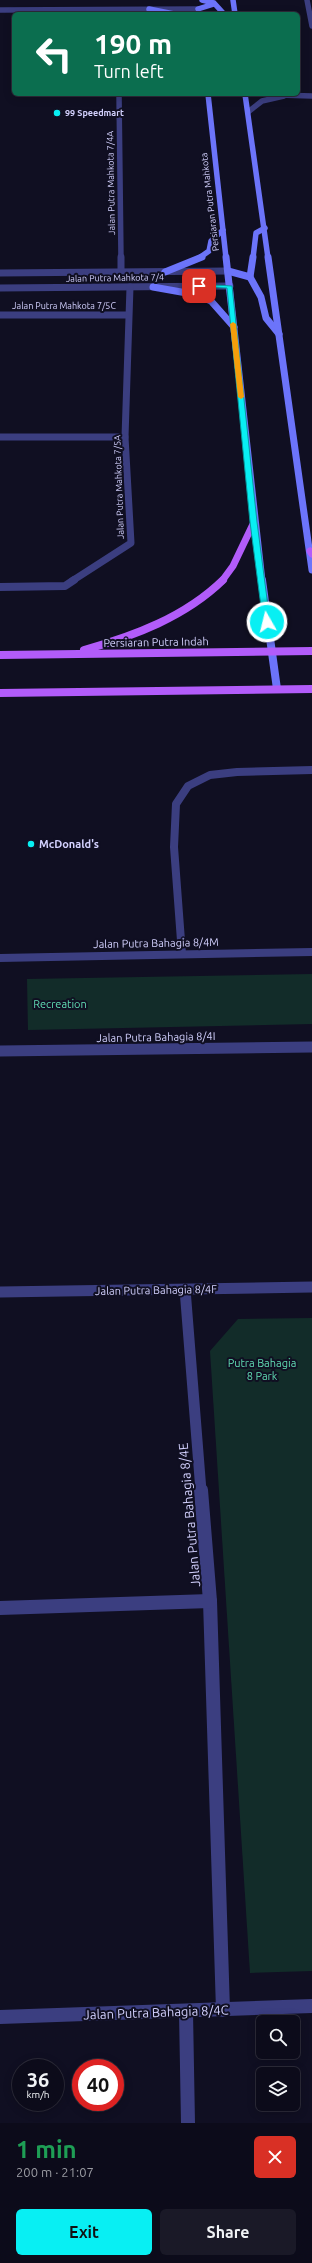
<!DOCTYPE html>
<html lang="en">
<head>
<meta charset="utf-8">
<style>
  :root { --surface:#0c0b1a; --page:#1a1927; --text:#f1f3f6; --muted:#9a9ba2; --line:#2c2b39; --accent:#08eff3 }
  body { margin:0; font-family:Ubuntu,sans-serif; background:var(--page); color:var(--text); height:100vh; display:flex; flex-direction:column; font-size:15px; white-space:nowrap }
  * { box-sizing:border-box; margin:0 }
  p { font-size:13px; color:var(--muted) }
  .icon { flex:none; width:22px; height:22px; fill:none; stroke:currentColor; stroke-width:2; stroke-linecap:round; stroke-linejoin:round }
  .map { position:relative; height:2123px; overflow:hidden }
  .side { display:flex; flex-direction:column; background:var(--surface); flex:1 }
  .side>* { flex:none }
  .hud { position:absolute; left:12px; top:12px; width:288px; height:84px; border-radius:6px; box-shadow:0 2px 10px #0003,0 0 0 1px var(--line); background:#0b6e4f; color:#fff; overflow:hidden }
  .fabs { position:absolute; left:256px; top:2015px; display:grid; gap:8px }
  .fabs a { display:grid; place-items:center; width:44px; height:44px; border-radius:6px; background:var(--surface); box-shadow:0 2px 10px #0003,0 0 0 1px var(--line); font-size:20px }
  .speed { position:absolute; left:12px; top:2059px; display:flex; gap:8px; font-size:20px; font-weight:700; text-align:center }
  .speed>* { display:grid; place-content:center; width:52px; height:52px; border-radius:50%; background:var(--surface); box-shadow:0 2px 10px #0003,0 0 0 1px var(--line); line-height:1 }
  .speed small { font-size:10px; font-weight:400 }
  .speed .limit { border:6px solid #d22; background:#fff; color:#111 }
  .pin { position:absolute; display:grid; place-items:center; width:34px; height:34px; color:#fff; margin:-17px; border-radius:8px; box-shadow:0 2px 6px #0006 }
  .me { position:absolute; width:44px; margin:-22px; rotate:352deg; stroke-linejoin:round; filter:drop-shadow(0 0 3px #0008) }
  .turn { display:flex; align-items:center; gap:14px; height:84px; padding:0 16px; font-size:18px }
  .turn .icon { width:52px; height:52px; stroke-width:2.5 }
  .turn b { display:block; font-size:28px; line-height:34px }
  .round { display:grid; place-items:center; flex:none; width:42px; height:42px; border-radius:6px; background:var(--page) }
  .summary { display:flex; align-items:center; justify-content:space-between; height:68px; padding:0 16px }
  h1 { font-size:24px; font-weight:700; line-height:30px; color:#1e9e55 }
  .action { display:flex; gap:8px; margin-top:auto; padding:8px 16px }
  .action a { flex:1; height:46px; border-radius:6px; background:var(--accent); color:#111; font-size:16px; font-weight:700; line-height:46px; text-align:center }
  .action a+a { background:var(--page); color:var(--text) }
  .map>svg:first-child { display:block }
  .green { fill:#122c29 }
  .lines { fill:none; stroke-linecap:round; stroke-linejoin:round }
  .street-far4 { stroke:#3b3e80; stroke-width:5.5 }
  .street-far3 { stroke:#3b3e80; stroke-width:7 }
  .street-far2 { stroke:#3b3e80; stroke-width:8 }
  .street-far1 { stroke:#3b3e80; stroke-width:11 }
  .street { stroke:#3b3e80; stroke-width:14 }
  .secondary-far2 { stroke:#6c74fa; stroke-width:5.5 }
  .secondary-far1 { stroke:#6c74fa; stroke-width:7 }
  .secondary { stroke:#6c74fa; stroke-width:8 }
  .primary-far1 { stroke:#b25cfa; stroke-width:7 }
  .primary { stroke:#b25cfa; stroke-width:8 }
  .route { fill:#08eff3; stroke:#059b9e }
  .slow { fill:#f59e0b }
  .poi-dot { fill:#08eff3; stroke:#100f22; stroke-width:1.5 }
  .labels { text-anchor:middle; stroke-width:4; stroke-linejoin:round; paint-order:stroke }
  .far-poi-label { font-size:9px; font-weight:bold; fill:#d3d1fe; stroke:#100f22; text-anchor:start }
  .far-street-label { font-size:9px; fill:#d3d1fe; stroke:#100f22 }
  .street-label { font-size:11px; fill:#d3d1fe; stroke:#100f22 }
  .poi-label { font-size:11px; font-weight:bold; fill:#d3d1fe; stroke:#100f22; text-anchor:start }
  .park-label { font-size:11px; fill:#60dbb2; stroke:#100f22 }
  .near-street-label { font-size:13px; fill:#d3d1fe; stroke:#100f22 }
</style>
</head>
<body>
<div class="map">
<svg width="312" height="2123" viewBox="0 0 312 2123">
  <rect width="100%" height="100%" fill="#100f22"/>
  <g class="green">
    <polygon points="312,974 312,1024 28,1030 27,979"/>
    <polygon points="312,1318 312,1971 250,1973 210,1351 238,1319"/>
  </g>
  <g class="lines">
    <g class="street-far4">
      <polyline points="307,0 312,26"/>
      <polyline points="0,10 198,9"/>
      <polyline points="119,94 121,258"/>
      <polyline points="278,95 312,96"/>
      <polyline points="248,112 262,101 284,96"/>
    </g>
    <g class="street-far3">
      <polyline points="121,257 121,272"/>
      <polyline points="0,273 228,271"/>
      <polyline points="0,288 230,286"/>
      <polyline points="0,315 128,315"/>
      <polyline points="0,437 125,437"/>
      <polyline points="72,581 131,543 125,437 130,287"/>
    </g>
    <g class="street-far2">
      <polyline points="0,587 65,586 74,580"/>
      <polyline points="182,954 174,847 176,804 188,786 210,775 237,772 312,770"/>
      <polyline points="0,958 312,952"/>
    </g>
    <g class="street-far1">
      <polyline points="0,1051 312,1047"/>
      <polyline points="185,1289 201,1491"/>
      <polyline points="0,1292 312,1287"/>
    </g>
    <g class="street">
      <polyline points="210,1601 223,2010"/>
      <polyline points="0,1608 210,1601 201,1490"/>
      <polyline points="186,2012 188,2123"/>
      <polyline points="0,2017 312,2006"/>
    </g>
    <g class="secondary-far2">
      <polyline points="202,0 214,3 224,14"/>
      <polyline points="233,0 235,14"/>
      <polyline points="149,9 174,14"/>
      <polyline points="198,9 214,4"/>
      <polyline points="208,94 226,258"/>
      <polyline points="245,94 268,258"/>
      <polyline points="199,258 209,251 211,241 223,230"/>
      <polyline points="253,258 256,233 265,228"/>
    </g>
    <g class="secondary-far1">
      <polyline points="226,257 262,581"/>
      <polyline points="253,257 250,277 261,297 266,318 279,334"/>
      <polyline points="268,257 312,570"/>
      <polyline points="228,271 250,277"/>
      <polyline points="165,272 202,257"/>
      <polyline points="153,287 198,295 211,301 234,327"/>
    </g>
    <polyline class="secondary" points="262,580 277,689"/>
    <g class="primary-far1">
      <polyline points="310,551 312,554"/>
      <polyline points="222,581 233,566 254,522"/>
    </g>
    <g class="primary">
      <path d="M84 650C134 636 185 617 223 580"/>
      <polyline points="0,655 312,651"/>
      <polyline points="0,693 312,689"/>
    </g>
  </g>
  <polygon class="route" points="199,284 232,286 257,522 270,622 267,625 263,622 250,522 227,288 197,287"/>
  <polygon class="slow" points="233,322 236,324 244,397 241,399 238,397 230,324"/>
  <g class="poi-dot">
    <circle cx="57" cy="113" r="4"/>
    <circle cx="31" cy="844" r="4"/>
  </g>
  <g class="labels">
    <g class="far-poi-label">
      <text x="65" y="116">99 Speedmart</text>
    </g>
    <g class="far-street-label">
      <text transform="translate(111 183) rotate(-91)" y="3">Jalan Putra Mahkota 7/4A</text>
      <text transform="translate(210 202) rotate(-97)" y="3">Persiaran Putra Mahkota</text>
      <text transform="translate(115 278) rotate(-1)" y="3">Jalan Putra Mahkota 7/4</text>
      <text x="64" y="309">Jalan Putra Mahkota 7/5C</text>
      <text transform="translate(119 487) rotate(-92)" y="3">Jalan Putra Mahkota 7/5A</text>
    </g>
    <g class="street-label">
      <text transform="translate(156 642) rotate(-1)" y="4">Persiaran Putra Indah</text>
      <text transform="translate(156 943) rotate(-1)" y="4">Jalan Putra Bahagia 8/4M</text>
      <text transform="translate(156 1037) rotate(-1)" y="4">Jalan Putra Bahagia 8/4I</text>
      <text transform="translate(156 1290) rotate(-1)" y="4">Jalan Putra Bahagia 8/4F</text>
    </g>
    <g class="poi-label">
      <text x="39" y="848">McDonald's</text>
    </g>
    <g class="park-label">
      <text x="60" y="1008">Recreation</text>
      <text x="262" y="1367">Putra Bahagia<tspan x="262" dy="13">8 Park</tspan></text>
    </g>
    <g class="near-street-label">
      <text transform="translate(189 1515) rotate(-95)" y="5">Jalan Putra Bahagia 8/4E</text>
      <text transform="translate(156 2012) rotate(-2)" y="5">Jalan Putra Bahagia 8/4C</text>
    </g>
  </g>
</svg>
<div class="fabs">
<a><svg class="icon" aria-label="search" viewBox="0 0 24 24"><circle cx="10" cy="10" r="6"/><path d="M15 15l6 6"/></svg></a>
<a><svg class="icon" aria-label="layers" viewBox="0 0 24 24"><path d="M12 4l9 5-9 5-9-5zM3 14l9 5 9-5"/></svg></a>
</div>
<div class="speed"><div>36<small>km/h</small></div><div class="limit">40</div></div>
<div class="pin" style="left:199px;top:286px;background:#d93025"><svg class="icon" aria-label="arrive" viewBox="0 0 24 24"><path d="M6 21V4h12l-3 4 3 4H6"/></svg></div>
<svg class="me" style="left:267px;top:622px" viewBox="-20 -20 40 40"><circle r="17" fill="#08eff3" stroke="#fff" stroke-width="3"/><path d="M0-11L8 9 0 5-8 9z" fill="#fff"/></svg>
<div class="hud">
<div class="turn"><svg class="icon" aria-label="left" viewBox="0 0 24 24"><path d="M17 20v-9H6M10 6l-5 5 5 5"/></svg><div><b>190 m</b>Turn left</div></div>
</div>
</div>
<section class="side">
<div class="summary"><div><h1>1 min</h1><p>200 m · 21:07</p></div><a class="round" style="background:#d93025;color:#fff"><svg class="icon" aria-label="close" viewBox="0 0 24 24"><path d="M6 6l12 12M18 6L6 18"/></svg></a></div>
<div class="action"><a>Exit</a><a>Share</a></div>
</section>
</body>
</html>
